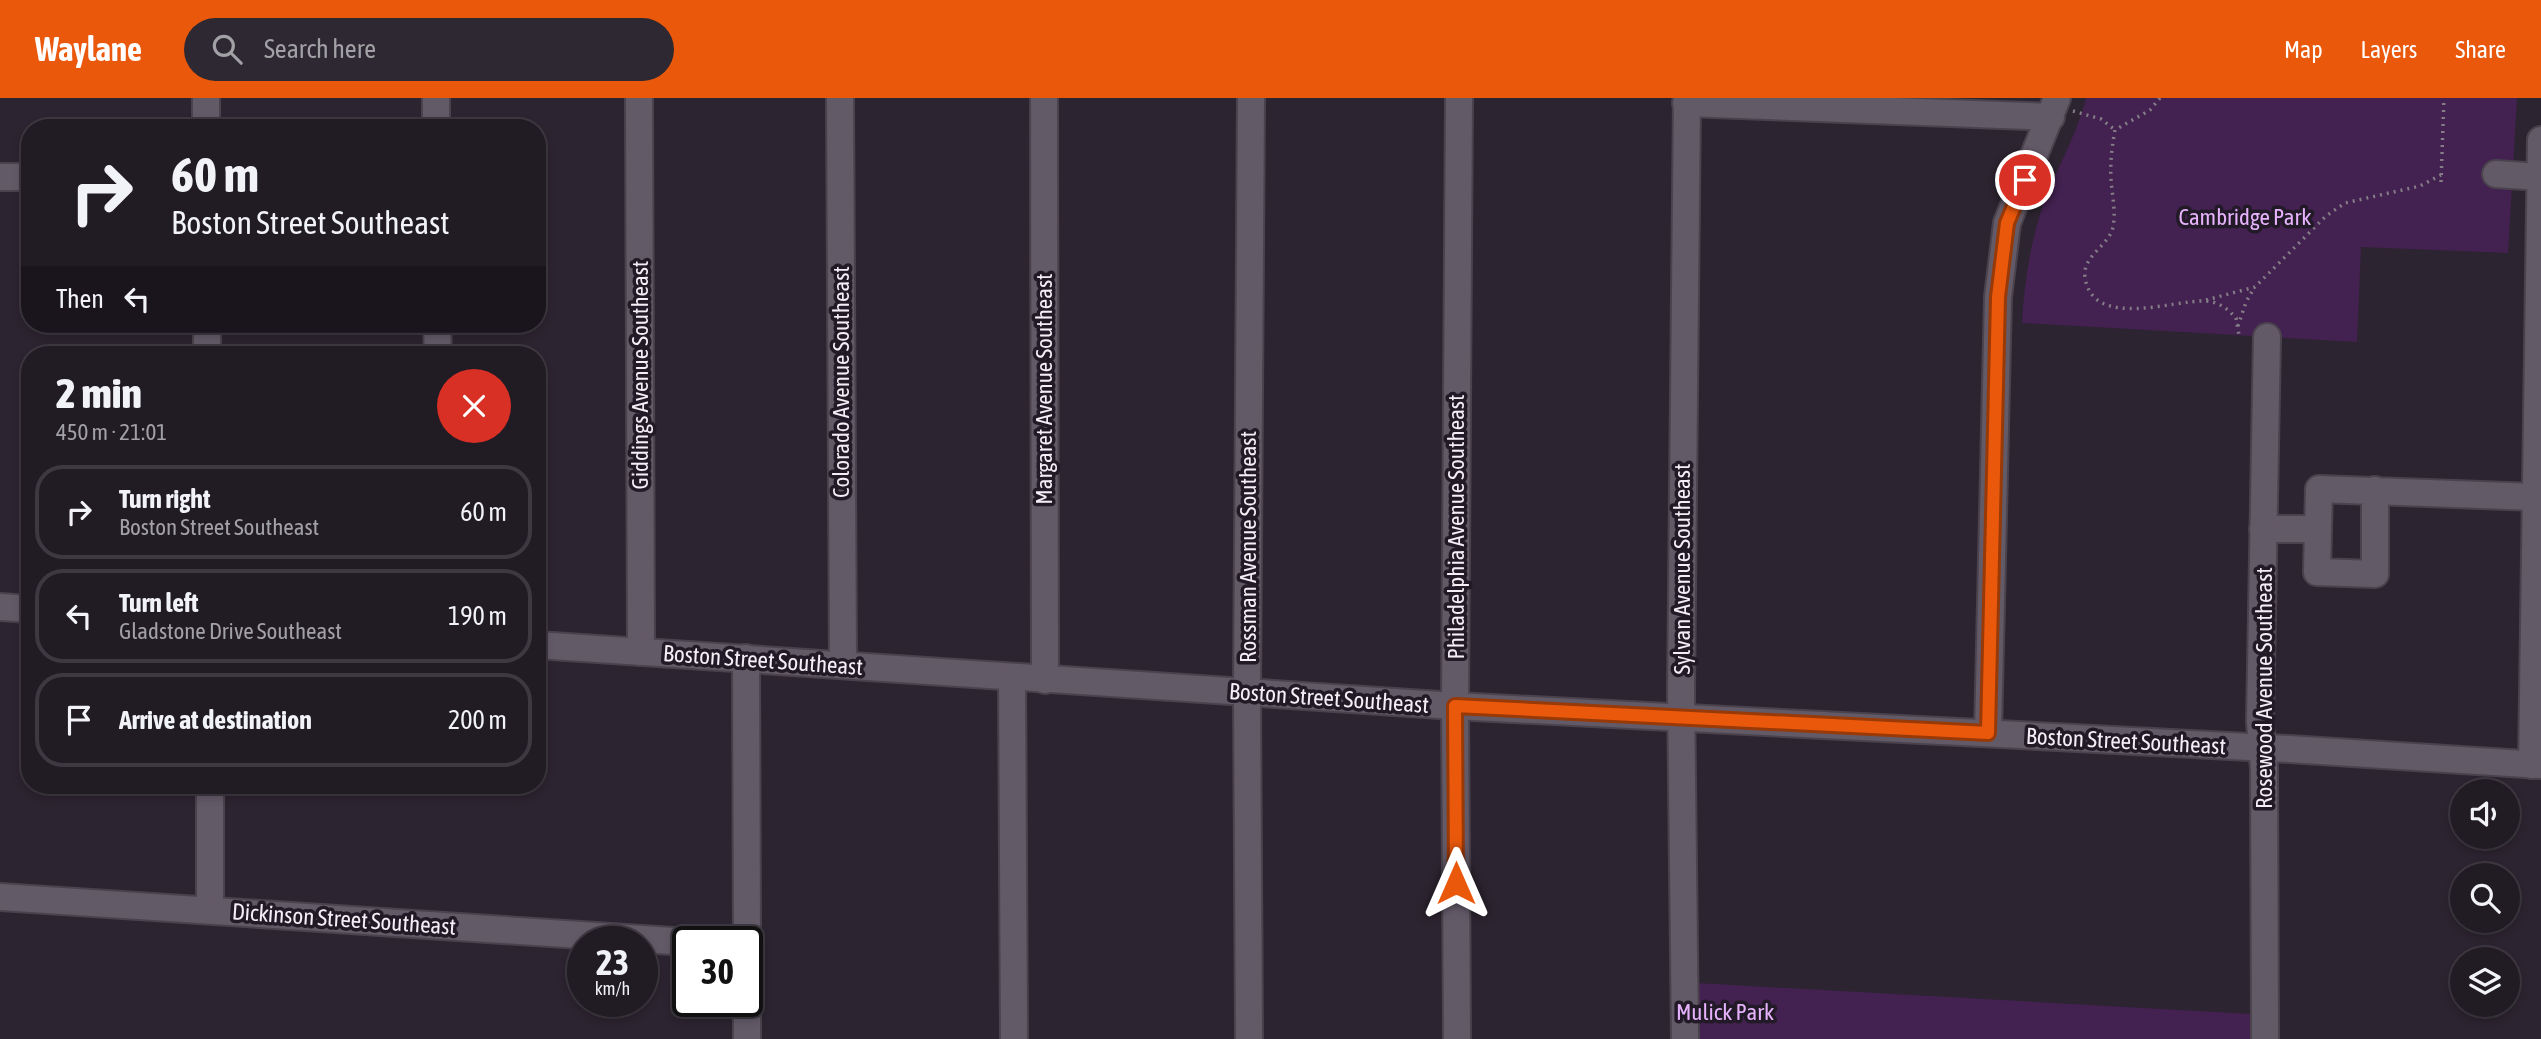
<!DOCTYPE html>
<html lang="en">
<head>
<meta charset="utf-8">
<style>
  :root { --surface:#211b24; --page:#2d2831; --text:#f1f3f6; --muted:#a2a1a6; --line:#3e3941; --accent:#ea580c }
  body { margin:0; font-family:"Asap Condensed",sans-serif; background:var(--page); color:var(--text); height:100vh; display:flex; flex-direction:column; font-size:26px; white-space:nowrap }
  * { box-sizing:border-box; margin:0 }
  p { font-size:23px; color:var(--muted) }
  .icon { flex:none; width:38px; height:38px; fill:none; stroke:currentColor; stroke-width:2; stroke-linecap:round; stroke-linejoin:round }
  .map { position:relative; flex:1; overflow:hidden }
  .details { position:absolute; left:21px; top:248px; width:525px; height:448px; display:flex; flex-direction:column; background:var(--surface); border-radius:28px; box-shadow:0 4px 10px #0003,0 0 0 2px var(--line) }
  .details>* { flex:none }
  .top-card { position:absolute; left:21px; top:21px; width:525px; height:214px; border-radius:28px; box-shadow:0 4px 10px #0003,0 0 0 2px var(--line); background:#211b24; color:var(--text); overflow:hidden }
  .controls { position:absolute; left:2450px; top:681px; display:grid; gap:14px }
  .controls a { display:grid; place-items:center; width:70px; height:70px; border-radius:50%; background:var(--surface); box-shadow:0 4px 10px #0003,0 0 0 2px var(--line); font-size:35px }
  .speed { position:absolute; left:567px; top:828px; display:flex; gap:14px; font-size:35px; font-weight:700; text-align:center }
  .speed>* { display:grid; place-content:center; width:91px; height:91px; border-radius:50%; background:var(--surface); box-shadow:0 4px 10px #0003,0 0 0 2px var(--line); line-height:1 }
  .speed small { font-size:18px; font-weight:400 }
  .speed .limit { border:4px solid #111; border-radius:10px; background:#fff; color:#111 }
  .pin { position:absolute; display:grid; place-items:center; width:60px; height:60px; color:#fff; margin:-30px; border:4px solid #fff; border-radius:50%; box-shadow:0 2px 7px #0007 }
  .me { position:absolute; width:77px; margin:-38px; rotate:0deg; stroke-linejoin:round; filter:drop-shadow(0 0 5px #0008) }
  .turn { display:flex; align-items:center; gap:24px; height:147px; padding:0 35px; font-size:32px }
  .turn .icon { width:91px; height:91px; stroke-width:2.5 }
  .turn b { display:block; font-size:49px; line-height:60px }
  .then { display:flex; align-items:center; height:66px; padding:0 35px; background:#0003; gap:14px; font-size:26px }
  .round { display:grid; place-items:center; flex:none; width:74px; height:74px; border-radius:37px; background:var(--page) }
  .headline { display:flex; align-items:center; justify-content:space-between; height:119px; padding:0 35px }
  h1 { font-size:42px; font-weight:800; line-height:52px }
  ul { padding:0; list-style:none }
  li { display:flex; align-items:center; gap:21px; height:94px; margin:0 14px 10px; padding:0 21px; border:4px solid var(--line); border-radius:28px }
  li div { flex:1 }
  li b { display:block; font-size:26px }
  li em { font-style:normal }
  header { display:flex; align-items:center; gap:42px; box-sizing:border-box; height:98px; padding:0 35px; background:var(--accent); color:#fff }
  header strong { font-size:33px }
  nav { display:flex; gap:38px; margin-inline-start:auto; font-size:24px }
  .search { width:490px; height:63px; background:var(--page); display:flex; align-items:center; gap:18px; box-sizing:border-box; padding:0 24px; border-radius:38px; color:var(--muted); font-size:26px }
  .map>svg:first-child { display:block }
  .green { fill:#432150 }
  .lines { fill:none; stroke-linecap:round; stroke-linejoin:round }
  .minor-casing { stroke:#4a434d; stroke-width:30 }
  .path { stroke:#847d87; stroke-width:3.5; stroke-dasharray:2 5; stroke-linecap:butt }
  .minor { stroke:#635a68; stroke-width:26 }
  .route-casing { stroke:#983908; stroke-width:18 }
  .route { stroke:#ea580c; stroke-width:12 }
  .labels { text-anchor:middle; stroke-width:7; stroke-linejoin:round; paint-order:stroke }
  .park-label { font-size:23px; fill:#e6b2fc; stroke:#221a26 }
  .street-label { font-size:23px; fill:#f4eef6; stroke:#221a26 }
</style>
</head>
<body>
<header>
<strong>Waylane</strong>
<div class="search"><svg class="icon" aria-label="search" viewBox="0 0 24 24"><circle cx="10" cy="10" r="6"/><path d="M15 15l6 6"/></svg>Search here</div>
<nav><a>Map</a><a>Layers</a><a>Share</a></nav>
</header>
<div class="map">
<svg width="2541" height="941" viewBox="0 0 2541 941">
  <rect width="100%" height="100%" fill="#2c2430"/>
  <g class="green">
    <path d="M2086 0H2517L2508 155 2361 149 2357 244 2022 225C2024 188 2029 152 2040 117 2052 77 2076 41 2086 0Z"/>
    <polygon points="1697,885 2252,916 2252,941 1695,941"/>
  </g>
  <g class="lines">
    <g class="minor-casing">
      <g id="minor">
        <polyline points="436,0 436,30"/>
        <polyline points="639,0 641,554"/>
        <polyline points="840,0 843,567"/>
        <polyline points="1044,0 1045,582"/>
        <polyline points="1686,5 2051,19"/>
        <polyline points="206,30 206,0"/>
        <polyline points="2496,76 2540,79"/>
        <polyline points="0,79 30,79"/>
        <polyline points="207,226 207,257"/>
        <polyline points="437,226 438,257"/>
        <polyline points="2375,392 2375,476 2317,474 2319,391 2535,399"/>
        <polyline points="2263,431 2318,431"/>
        <polyline points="0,509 30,511"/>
        <polyline points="537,547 1455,608 2289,651 2541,667"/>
        <polyline points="746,560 747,844"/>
        <polyline points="1012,579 1014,941"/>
        <polyline points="1988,635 1998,199 2007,125 2057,0"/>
        <polyline points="2532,667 2541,42"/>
        <polyline points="210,688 210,812"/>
        <polyline points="0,799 688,844"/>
        <polyline points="747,903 747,941"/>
        <polyline points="1249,941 1247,594 1251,0"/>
        <polyline points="1457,941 1455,608 1459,0"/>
        <polyline points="1685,941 1681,594 1687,0"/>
        <polyline points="2265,941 2264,670 2260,624 2267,239"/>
      </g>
    </g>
    <g class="path">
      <path d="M2160 0 2150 12 2115 32C2112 48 2110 64 2111 81 2112 97 2116 113 2113 129 2109 148 2082 158 2085 179 2092 232 2174 202 2204 203 2218 203 2228 211 2236 220L2239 237"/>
      <polyline points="2073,13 2101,21 2115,32"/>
      <polyline points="2441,84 2444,0"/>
      <polyline points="2206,202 2255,189 2326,118 2345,105 2420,88 2441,77"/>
      <polyline points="2238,228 2246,204 2254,190"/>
    </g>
    <use href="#minor" class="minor"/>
  </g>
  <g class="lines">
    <g class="route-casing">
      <polyline id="route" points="1456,785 1455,608 1988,635 1998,199 2007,125 2025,82"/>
    </g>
    <use href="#route" class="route"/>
  </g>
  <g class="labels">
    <g class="park-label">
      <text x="2245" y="127">Cambridge Park</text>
      <text x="1725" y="922">Mulick Park</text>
    </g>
    <g class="street-label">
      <text transform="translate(640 277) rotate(-90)" y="8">Giddings Avenue Southeast</text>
      <text transform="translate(841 284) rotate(-90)" y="8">Colorado Avenue Southeast</text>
      <text transform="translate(1044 291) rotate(-90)" y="8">Margaret Avenue Southeast</text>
      <text transform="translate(1456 429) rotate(-90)" y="8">Philadelphia Avenue Southeast</text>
      <text transform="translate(1248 449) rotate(-90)" y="8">Rossman Avenue Southeast</text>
      <text transform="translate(1682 471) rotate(-90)" y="8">Sylvan Avenue Southeast</text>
      <text transform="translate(763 562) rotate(4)" y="8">Boston Street Southeast</text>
      <text transform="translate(2264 590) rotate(-90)" y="8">Rosewood Avenue Southeast</text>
      <text transform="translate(1329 600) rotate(4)" y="8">Boston Street Southeast</text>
      <text transform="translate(2126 643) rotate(3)" y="8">Boston Street Southeast</text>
      <text transform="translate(344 821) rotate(4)" y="8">Dickinson Street Southeast</text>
    </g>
  </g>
</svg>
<div class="controls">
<a><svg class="icon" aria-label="sound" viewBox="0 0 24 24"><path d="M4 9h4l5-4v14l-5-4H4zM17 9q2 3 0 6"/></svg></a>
<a><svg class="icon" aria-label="search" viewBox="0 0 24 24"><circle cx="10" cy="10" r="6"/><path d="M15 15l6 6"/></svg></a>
<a><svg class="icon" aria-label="layers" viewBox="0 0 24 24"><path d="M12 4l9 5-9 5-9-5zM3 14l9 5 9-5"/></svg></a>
</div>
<div class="speed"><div>23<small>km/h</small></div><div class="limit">30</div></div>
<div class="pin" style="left:2025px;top:82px;background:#d93025"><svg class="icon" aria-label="arrive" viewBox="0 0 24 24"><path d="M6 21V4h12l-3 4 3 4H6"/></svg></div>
<svg class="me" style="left:1456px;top:785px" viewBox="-20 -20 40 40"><path d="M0-17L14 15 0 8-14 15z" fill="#ea580c" stroke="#fff" stroke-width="4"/></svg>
<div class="top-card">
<div class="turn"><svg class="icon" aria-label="right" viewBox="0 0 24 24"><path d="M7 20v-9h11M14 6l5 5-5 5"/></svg><div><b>60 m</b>Boston Street Southeast</div></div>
<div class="then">Then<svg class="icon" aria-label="left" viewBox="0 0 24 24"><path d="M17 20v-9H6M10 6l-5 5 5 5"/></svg></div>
</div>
<section class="details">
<div class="headline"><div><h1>2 min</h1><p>450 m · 21:01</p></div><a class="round" style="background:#d93025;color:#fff"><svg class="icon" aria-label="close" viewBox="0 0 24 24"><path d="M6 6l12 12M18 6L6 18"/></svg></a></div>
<ul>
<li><svg class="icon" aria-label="right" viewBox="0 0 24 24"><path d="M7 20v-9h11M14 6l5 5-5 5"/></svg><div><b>Turn right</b><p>Boston Street Southeast</p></div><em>60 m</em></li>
<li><svg class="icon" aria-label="left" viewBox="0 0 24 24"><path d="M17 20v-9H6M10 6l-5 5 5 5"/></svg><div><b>Turn left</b><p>Gladstone Drive Southeast</p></div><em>190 m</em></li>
<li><svg class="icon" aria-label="arrive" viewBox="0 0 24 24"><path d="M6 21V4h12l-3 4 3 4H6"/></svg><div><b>Arrive at destination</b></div><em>200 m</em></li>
</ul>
</section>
</div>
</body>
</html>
